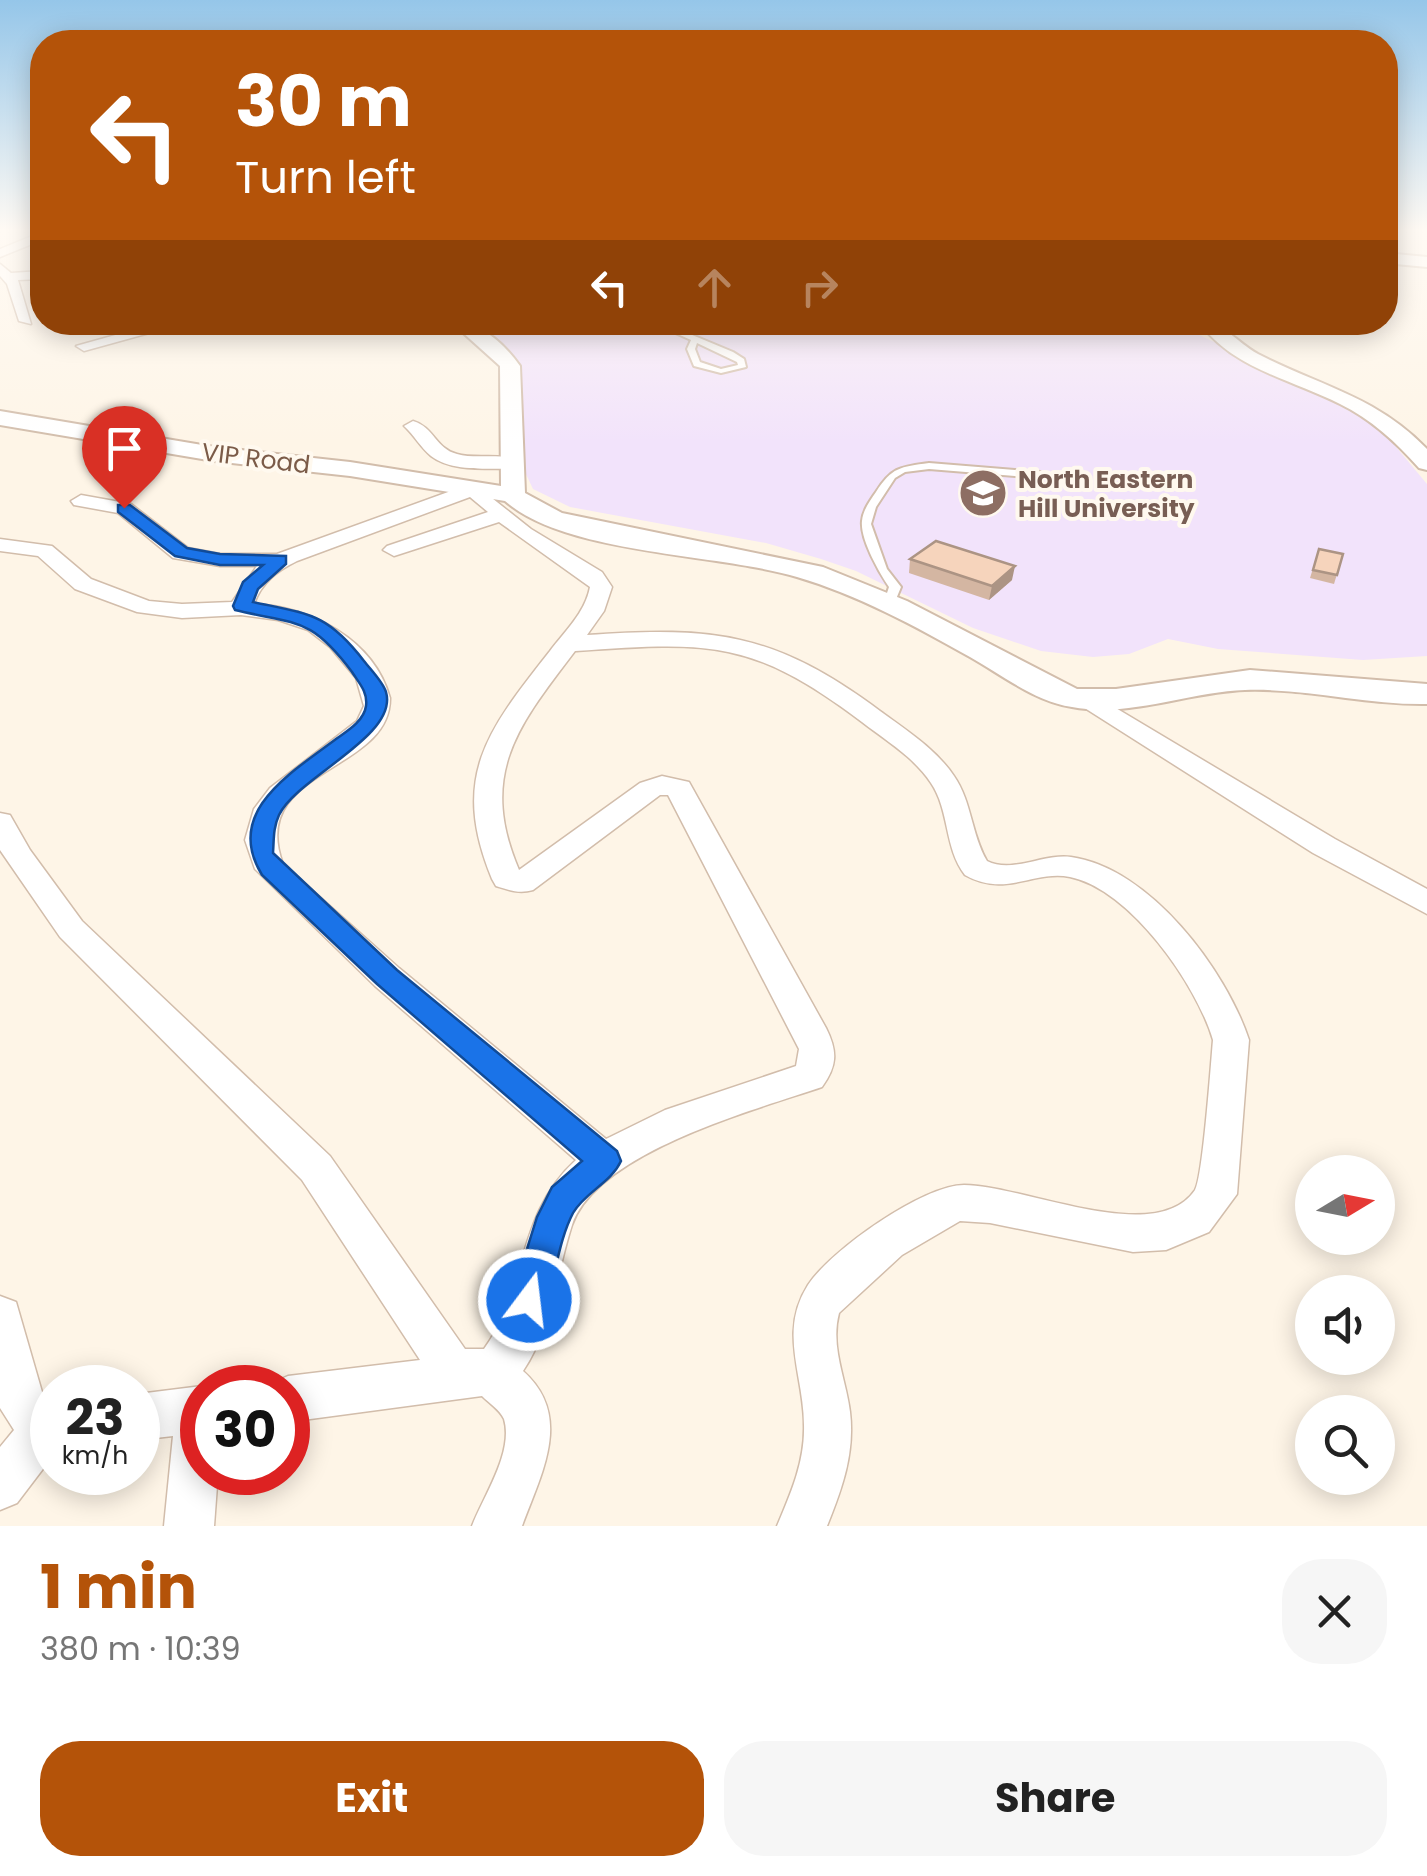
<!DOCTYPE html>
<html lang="en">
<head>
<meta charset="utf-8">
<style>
  :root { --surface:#fff; --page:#f6f6f6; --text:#222; --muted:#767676; --accent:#b45309 }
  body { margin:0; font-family:Poppins,sans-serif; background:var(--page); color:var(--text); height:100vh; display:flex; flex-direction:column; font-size:38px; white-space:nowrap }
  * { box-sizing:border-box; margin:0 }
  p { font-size:32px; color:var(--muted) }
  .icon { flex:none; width:55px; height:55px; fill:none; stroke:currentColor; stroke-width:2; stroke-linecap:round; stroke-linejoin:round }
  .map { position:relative; height:1526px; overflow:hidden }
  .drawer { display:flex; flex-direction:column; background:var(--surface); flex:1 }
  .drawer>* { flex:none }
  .banner { position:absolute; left:30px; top:30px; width:1368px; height:305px; border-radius:40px; box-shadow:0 5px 25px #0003; background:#b45309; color:#fff; overflow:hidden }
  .needle { width:65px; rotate:80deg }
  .buttons { position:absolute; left:1295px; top:1155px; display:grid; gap:20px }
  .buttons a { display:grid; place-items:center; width:100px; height:100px; border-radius:50%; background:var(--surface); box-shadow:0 5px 25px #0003; font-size:50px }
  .speed { position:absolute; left:30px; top:1365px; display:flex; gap:20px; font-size:50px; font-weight:700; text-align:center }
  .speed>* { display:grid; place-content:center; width:130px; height:130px; border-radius:50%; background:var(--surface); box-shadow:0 5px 25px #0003; line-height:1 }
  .speed small { font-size:25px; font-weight:400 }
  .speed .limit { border:15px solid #d22; background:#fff; color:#111 }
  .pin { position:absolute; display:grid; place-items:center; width:85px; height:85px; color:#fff; margin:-102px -42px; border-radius:50% 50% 50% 0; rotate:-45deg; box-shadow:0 0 10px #0007 }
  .pin .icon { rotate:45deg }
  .me { position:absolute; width:110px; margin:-55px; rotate:15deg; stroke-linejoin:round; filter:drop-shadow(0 0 8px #0008) }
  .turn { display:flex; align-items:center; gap:35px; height:210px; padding:0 40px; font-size:45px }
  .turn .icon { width:130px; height:130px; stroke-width:2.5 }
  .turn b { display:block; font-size:70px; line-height:85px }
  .lanes { display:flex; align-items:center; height:95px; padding:0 40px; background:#0003; justify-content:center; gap:50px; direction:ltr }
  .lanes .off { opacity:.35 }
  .round { display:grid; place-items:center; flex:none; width:105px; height:105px; border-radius:40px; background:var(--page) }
  .head { display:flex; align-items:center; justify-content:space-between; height:170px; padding:0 40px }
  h1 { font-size:60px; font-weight:700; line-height:75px; color:var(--accent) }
  .button { display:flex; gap:20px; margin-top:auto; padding:20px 40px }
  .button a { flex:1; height:115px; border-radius:40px; background:var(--accent); color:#fff; font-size:40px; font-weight:700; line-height:115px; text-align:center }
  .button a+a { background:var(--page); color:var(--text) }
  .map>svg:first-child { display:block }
  .education { fill:#f2e3fb }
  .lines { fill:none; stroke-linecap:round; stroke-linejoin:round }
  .service-casing { stroke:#d2bdab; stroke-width:4 }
  .minor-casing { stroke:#d2bdab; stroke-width:3 }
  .tertiary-casing { stroke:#d2bdab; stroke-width:4 }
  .service { fill:#fff; fill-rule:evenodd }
  .minor { fill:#fff; fill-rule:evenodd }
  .tertiary { fill:#fff; fill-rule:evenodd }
  .wall { fill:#d4b6a2 }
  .shaded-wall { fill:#ac9484 }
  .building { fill:#f6d4bc; stroke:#ac9484; stroke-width:2.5 }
  .route { fill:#1a73e8; stroke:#114b97; stroke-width:2.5 }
  .labels { text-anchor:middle; stroke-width:8; stroke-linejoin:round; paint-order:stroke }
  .far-street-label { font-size:25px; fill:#7b5b48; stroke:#fff9ef }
  .far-education-label { font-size:25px; font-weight:bold; fill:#785e54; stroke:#fff9ef; text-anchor:start }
</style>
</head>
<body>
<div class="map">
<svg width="1427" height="1526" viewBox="0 0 1427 1526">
  <rect width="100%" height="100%" fill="#fef5e7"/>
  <polygon class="education" points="470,323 1192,323 1197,334 1332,397 1382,430 1427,484 1427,656 1363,660 1218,649 1168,639 1129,654 1093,657 1041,651 973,628 856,571 821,559 766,543 570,507 533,489 525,472 518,360"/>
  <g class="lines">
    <g class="service-casing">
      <g id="service">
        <path d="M651 322H661L733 352 744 359 746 367 721 373 694 366 687 349 691 340ZM697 343 737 362 738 365 721 369 700 362 695 349Z"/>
        <path d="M929 463 1040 472 1045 475 1040 478 929 469 905 472 895 478 876 507 871 524 887 569 901 587 894 604H886L884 602 889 587C879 572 860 539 862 521 863 510 870 501 876 492 892 467 900 467 929 463Z"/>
      </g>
    </g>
    <g class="minor-casing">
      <g id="minor">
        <polygon points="42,232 42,240 0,257 0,249"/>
        <polygon points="0,264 11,273 42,271 42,279 18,280 31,324 19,321 7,284 0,276"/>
        <polygon points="162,322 189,322 84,351 76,346"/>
        <path d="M413 421C434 427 436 449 457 454 477 460 505 451 520 463L511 469C486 468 452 472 431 456 421 448 414 435 404 426Z"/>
        <path d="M473 483 531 529 602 572 612 587 604 611 587 635C715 626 775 633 880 711 906 730 936 749 954 776 972 802 971 834 987 861 1012 874 1044 853 1071 857 1150 868 1226 970 1249 1040L1237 1194 1209 1232 1166 1250 1133 1252 990 1223 960 1221 902 1255 839 1313C830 1347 846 1379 850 1412 855 1453 842 1489 827 1526H777C791 1493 805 1461 804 1425 804 1375 778 1332 808 1285 830 1251 923 1185 964 1185 1023 1185 1156 1248 1195 1190 1203 1177 1211 1063 1213 1040 1197 985 1130 889 1070 877 1033 870 1006 898 965 875 944 848 950 811 931 783 914 757 885 740 862 722 751 638 708 642 575 651 518 726 478 774 519 870L640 783 662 776 689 782 826 1028C838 1052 837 1066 822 1087 755 1110 597 1152 572 1225 556 1274 552 1328 523 1371 574 1416 541 1474 522 1526H472C483 1497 514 1452 504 1419 500 1410 489 1403 482 1396L288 1422V1388H270L272 1383 288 1376 420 1360 302 1180 60 937 0 850V813L10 815 30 850 82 921 330 1156 465 1349H484C528 1288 516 1214 576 1160L375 986 255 869 245 840 254 809 270 788 357 721 364 706 356 678 330 647 308 630 278 620 241 615 182 618 137 612 75 589 38 556 0 551V539L52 546 91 579 149 601 182 604 232 602 257 566H220L173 558 118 513 74 505 71 501 81 495 131 504 188 548 220 554H277ZM470 497 488 512 387 546 383 550 394 556 499 522 590 587C585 613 565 631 550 651 487 731 450 777 492 879L496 886C509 890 519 894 533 890L660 795H668L799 1049 796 1066 665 1110 606 1139 399 968 283 864C247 768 391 773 390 698 374 639 310 607 254 604 262 582 277 571 297 561Z"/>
        <polygon points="1089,692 1335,839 1427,889 1427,914 1313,853 1080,705 1076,700 1080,695"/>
        <polygon points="0,1296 16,1302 42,1392 52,1401 52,1457 17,1503 0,1510 0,1447 14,1430 0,1408"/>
        <polygon points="202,1386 206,1388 202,1388 202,1472 218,1472 214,1526 164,1526 173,1436 138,1440 138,1394"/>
      </g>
    </g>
    <g class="tertiary-casing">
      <g id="tertiary">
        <polygon points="1385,253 1427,257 1427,267 1385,263"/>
        <path d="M451 322C480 322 503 342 520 366L525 493 562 513 823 567 907 601 1077 689H1116L1250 670 1427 684V704C1366 705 1306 688 1245 690 1188 692 1129 718 1072 707 1034 701 1002 675 970 657 915 626 858 595 797 577 717 553 567 555 505 501L350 476 214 461 0 425V411L214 447 350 462 501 486 500 366Z"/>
        <path d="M1199 322C1224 322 1236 342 1258 354 1320 386 1376 396 1427 449V470L1419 468C1396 442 1371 419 1340 404 1291 379 1233 369 1199 322Z"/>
      </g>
    </g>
    <use href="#service" class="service"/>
    <use href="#minor" class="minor"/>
    <use href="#tertiary" class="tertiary"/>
  </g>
  <g class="wall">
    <polygon points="1319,549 1343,554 1334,584 1310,578"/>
    <polygon points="910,559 1012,580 989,600 909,573"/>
  </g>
  <polygon class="shaded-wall" points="1015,566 1012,580 989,600 992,586"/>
  <g class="building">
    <polygon points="936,541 1015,566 992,586 910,559"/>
    <polygon points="1319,549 1343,554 1337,575 1313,570"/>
  </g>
  <linearGradient id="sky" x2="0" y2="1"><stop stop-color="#95c6e9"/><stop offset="0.52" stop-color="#fffaf4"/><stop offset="1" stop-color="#fffaf4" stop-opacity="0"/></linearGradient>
  <rect width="1427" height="443" fill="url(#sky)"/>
  <path class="route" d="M118 505H130L187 548 220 554 286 556V564L258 589 253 602C309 614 327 613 364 661 371 670 383 682 386 692 399 736 297 777 279 815 273 828 274 840 273 853L397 970 617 1151 621 1161C611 1183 585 1192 573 1213 557 1244 556 1280 542 1312L529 1317 517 1312 511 1300 537 1217 552 1187 582 1161 377 984 262 875C223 812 291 773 336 739 347 731 364 721 366 706 368 692 359 683 352 672 310 616 297 625 235 610L233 606 243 582 263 565H220L175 556 118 512Z"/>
  <defs>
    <g id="university-disc" transform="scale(2.5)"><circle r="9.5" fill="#8d6e63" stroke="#fff9ef"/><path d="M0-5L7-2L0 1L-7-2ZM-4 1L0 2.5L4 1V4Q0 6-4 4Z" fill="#fff"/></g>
  </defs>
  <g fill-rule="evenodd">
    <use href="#university-disc" x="983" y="493"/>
  </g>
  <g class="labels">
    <g class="far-street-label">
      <text transform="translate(256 458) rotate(7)" y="9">VIP Road</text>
    </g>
    <g class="far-education-label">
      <text x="1018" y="488">North Eastern<tspan x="1018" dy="29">Hill University</tspan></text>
    </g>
  </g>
</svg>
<div class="buttons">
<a><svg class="needle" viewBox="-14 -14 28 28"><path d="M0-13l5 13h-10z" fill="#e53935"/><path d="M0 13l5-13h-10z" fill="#767676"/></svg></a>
<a><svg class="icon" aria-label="sound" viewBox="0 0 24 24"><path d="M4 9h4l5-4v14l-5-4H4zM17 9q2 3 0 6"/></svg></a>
<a><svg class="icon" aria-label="search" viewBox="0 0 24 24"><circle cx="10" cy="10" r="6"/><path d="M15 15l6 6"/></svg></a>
</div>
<div class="speed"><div>23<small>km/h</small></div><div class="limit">30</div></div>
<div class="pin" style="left:124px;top:508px;background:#d93025"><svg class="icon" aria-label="arrive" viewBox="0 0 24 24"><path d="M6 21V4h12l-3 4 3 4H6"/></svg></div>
<svg class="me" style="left:529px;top:1300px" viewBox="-20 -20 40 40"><circle r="17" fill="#1a73e8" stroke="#fff" stroke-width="3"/><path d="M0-11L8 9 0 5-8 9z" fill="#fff"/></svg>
<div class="banner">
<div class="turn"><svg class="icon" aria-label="left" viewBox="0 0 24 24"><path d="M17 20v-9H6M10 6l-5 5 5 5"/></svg><div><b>30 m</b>Turn left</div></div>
<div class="lanes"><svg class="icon" aria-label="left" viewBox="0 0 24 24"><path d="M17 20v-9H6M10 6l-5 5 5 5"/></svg><svg class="icon off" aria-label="ahead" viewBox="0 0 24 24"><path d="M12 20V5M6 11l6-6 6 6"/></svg><svg class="icon off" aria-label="right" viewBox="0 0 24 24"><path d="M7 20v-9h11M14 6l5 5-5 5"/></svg></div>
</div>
</div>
<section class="drawer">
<div class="head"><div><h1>1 min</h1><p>380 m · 10:39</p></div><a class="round"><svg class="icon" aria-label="close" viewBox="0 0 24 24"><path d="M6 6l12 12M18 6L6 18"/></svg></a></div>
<div class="button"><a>Exit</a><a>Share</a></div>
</section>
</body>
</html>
